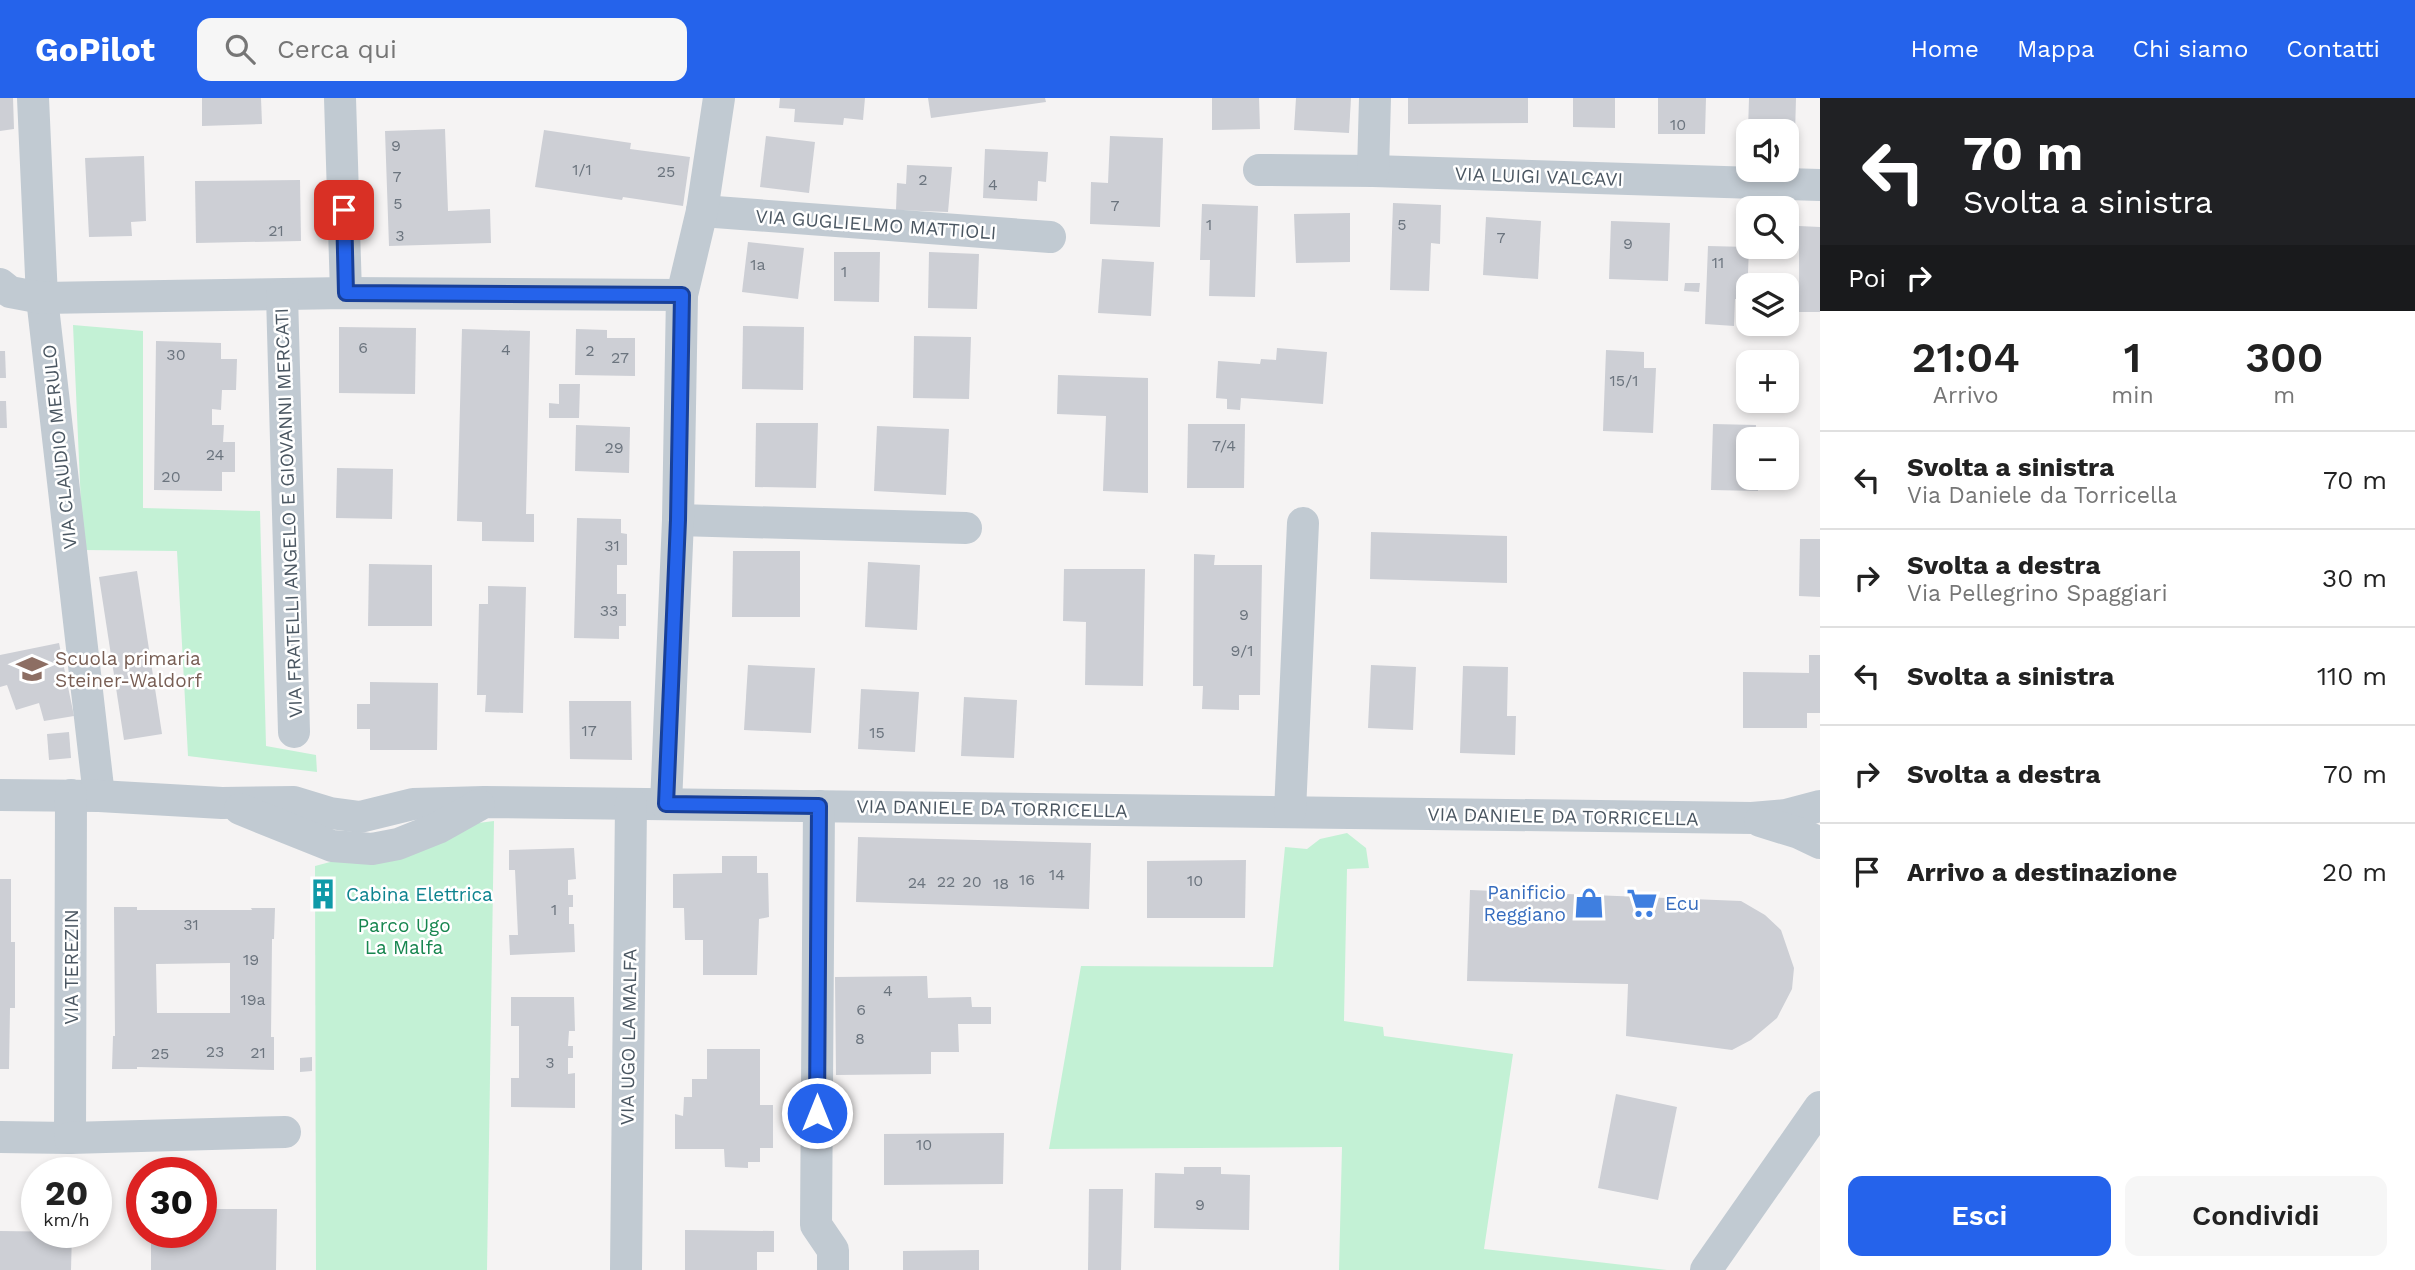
<!DOCTYPE html>
<html lang="it">
<head>
<meta charset="utf-8">
<style>
  :root { --surface:#fff; --page:#f6f6f6; --text:#222; --muted:#767676; --line:#e0e0e0; --accent:#2563eb }
  body { margin:0; font-family:"Work Sans",sans-serif; background:var(--page); color:var(--text); height:100vh; display:flex; flex-direction:column; font-size:26px; white-space:nowrap }
  * { box-sizing:border-box; margin:0 }
  p { font-size:23px; color:var(--muted) }
  .icon { flex:none; width:38px; height:38px; fill:none; stroke:currentColor; stroke-width:2; stroke-linecap:round; stroke-linejoin:round }
  .map { position:relative; flex:1; overflow:hidden }
  .sheet { display:flex; flex-direction:column; background:var(--surface); width:595px }
  .sheet>* { flex:none }
  .banner { background:#202124; color:#fff; overflow:hidden }
  .controls { position:absolute; left:1736px; top:21px; display:grid; gap:14px }
  .controls a { display:grid; place-items:center; width:63px; height:63px; border-radius:14px; background:var(--surface); box-shadow:0 4px 10px #0003; font-size:35px }
  .speed { position:absolute; left:21px; top:1059px; display:flex; gap:14px; font-size:35px; font-weight:700; text-align:center }
  .speed>* { display:grid; place-content:center; width:91px; height:91px; border-radius:50%; background:var(--surface); box-shadow:0 4px 10px #0003; line-height:1 }
  .speed small { font-size:18px; font-weight:400 }
  .speed .limit { border:10px solid #d22; background:#fff; color:#111 }
  .pin { position:absolute; display:grid; place-items:center; width:60px; height:60px; color:#fff; margin:-30px; border-radius:14px; box-shadow:0 4px 10px #0006 }
  .me { position:absolute; width:77px; margin:-38px; rotate:0deg; stroke-linejoin:round; filter:drop-shadow(0 0 5px #0008) }
  .turn { display:flex; align-items:center; gap:24px; height:147px; padding:0 28px; font-size:32px }
  .turn .icon { width:91px; height:91px; stroke-width:2.5 }
  .turn b { display:block; font-size:49px; line-height:60px }
  .then { display:flex; align-items:center; height:66px; padding:0 28px; background:#0003; gap:14px; font-size:26px }
  .eta { display:flex; justify-content:space-evenly; align-items:center; height:119px; text-align:center }
  .eta b { font-size:42px; font-weight:600; line-height:49px }
  .primary-button { display:flex; gap:14px; margin-top:auto; padding:14px 28px }
  .primary-button a { flex:1; height:80px; border-radius:14px; background:var(--accent); color:#fff; font-size:28px; font-weight:600; line-height:80px; text-align:center }
  .primary-button a+a { background:var(--page); color:var(--text) }
  ul { padding:0; list-style:none }
  li { display:flex; align-items:center; gap:21px; height:98px; padding:0 28px; border-top:2px solid var(--line) }
  li div { flex:1 }
  li b { display:block; font-size:26px }
  li em { font-style:normal }
  header { display:flex; align-items:center; gap:42px; box-sizing:border-box; height:98px; padding:0 35px; background:var(--accent); color:#fff }
  header strong { font-size:33px }
  nav { display:flex; gap:38px; margin-inline-start:auto; font-size:24px }
  .search { width:490px; height:63px; background:var(--page); display:flex; align-items:center; gap:18px; box-sizing:border-box; padding:0 24px; border-radius:14px; color:var(--muted); font-size:26px }
  main { display:flex; flex:1; min-height:0 }
  .map>svg:first-child { display:block }
  .green { fill:#c3f1d5 }
  .building { fill:#cdcfd5; fill-rule:evenodd }
  .lines { fill:none; stroke-linecap:round; stroke-linejoin:round }
  .street { stroke:#c1cad2; stroke-width:32 }
  .route-casing { stroke:#184099; stroke-width:18 }
  .route { stroke:#2563eb; stroke-width:12 }
  .labels { text-anchor:middle; stroke-width:5; stroke-linejoin:round; paint-order:stroke }
  .number-label { font-size:16px; fill:#6b747e }
  .street-label { font-size:19px; fill:#4a5661; stroke:#fff }
  .education-label { font-size:19px; fill:#785e54; stroke:#fff; text-anchor:start }
  .shop-label { font-size:19px; fill:#366cbe; stroke:#fff; text-anchor:end }
  .culture-label { font-size:19px; fill:#0d838f; stroke:#fff; text-anchor:start }
  .park-label { font-size:19px; fill:#17864f; stroke:#fff }
</style>
</head>
<body>
<header>
<strong>GoPilot</strong>
<div class="search"><svg class="icon" aria-label="search" viewBox="0 0 24 24"><circle cx="10" cy="10" r="6"/><path d="M15 15l6 6"/></svg>Cerca qui</div>
<nav><a>Home</a><a>Mappa</a><a>Chi siamo</a><a>Contatti</a></nav>
</header>
<main>
<div class="map">
<svg width="1820" height="1172" viewBox="0 0 1820 1172">
  <rect width="100%" height="100%" fill="#f5f3f3"/>
  <g class="green">
    <polygon points="73,227 143,233 143,410 260,413 266,648 316,657 317,674 188,658 177,453 83,452"/>
    <polygon points="494,723 487,1172 316,1172 315,768 478,725"/>
    <polygon points="1347,735 1366,750 1369,770 1347,771 1344,923 1383,929 1384,938 1513,956 1484,1151 1667,1172 1339,1172 1342,1049 1049,1051 1081,868 1273,869 1285,749 1307,751 1320,741"/>
  </g>
  <g class="building">
    <polygon points="0,0 13,0 14,31 0,33"/>
    <polygon points="202,0 261,0 262,26 202,28"/>
    <polygon points="780,0 865,0 863,22 844,20 843,27 794,24 795,11 779,10"/>
    <polygon points="928,0 1045,0 1046,4 931,20"/>
    <polygon points="1212,0 1259,0 1260,31 1212,32"/>
    <polygon points="1296,0 1351,0 1349,35 1294,32"/>
    <polygon points="1408,0 1528,0 1528,25 1408,26"/>
    <polygon points="1573,0 1615,0 1615,30 1573,29"/>
    <polygon points="1658,0 1706,0 1705,36 1658,36"/>
    <polygon points="1749,0 1796,0 1795,37 1787,36 1787,33 1748,33"/>
    <polygon points="445,31 448,113 490,111 491,145 389,148 385,33"/>
    <polygon points="544,32 631,45 630,51 690,59 683,108 623,99 622,102 535,89"/>
    <polygon points="766,38 815,44 809,95 760,89"/>
    <polygon points="1110,38 1163,40 1160,129 1090,126 1091,84 1108,85"/>
    <polygon points="985,51 1048,54 1046,84 1038,83 1037,103 983,100"/>
    <polygon points="144,58 146,123 131,124 132,138 89,139 85,60"/>
    <polygon points="907,67 952,69 948,114 896,112 897,85 906,86"/>
    <polygon points="300,82 301,143 196,145 195,83"/>
    <polygon points="1393,105 1441,107 1440,146 1431,145 1429,193 1390,192"/>
    <polygon points="1202,106 1258,108 1255,199 1209,198 1210,162 1200,162"/>
    <polygon points="1350,115 1350,164 1296,165 1294,116"/>
    <polygon points="1486,119 1541,123 1538,181 1483,177"/>
    <polygon points="1611,123 1670,125 1668,183 1609,181"/>
    <polygon points="1799,128 1820,129 1820,214 1799,214"/>
    <polygon points="748,144 804,150 798,201 742,194"/>
    <polygon points="1708,148 1749,149 1747,201 1735,201 1734,228 1705,226"/>
    <polygon points="834,154 880,154 879,204 834,203"/>
    <polygon points="929,154 979,156 977,211 928,210"/>
    <polygon points="1102,161 1154,164 1151,218 1098,215"/>
    <polygon points="1685,185 1700,185 1699,194 1684,193"/>
    <polygon points="743,228 804,229 803,292 742,291"/>
    <polygon points="339,229 416,230 415,296 339,295"/>
    <polygon points="462,231 530,233 526,416 534,416 534,444 482,443 482,424 457,423"/>
    <polygon points="576,231 607,232 607,240 635,240 635,278 575,277"/>
    <polygon points="914,238 971,239 969,301 913,300"/>
    <polygon points="156,243 221,245 221,261 237,261 236,292 222,292 221,312 212,311 212,327 224,327 223,344 235,344 235,374 222,374 222,393 154,392"/>
    <polygon points="1277,250 1327,254 1323,306 1241,300 1240,312 1227,311 1227,301 1216,300 1218,263 1260,266 1261,261 1276,262"/>
    <polygon points="1606,252 1644,254 1644,270 1656,270 1653,335 1603,333"/>
    <polygon points="0,253 5,253 6,280 0,280"/>
    <polygon points="1058,277 1148,280 1148,395 1103,393 1106,318 1057,316"/>
    <polygon points="559,286 580,286 579,320 549,320 549,305 559,306"/>
    <polygon points="0,303 6,303 7,330 0,330"/>
    <polygon points="756,325 818,325 816,390 755,389"/>
    <polygon points="1188,326 1245,326 1244,390 1187,390"/>
    <polygon points="1713,326 1756,327 1755,341 1748,341 1748,380 1758,380 1758,393 1711,392"/>
    <polygon points="576,327 630,329 629,375 575,373"/>
    <polygon points="877,328 949,331 946,397 874,393"/>
    <polygon points="337,370 393,371 392,421 336,420"/>
    <polygon points="577,420 621,421 621,435 627,436 627,467 617,467 617,496 626,496 626,528 619,528 619,541 574,540"/>
    <polygon points="1371,434 1507,438 1507,485 1370,481"/>
    <polygon points="1800,441 1820,441 1820,499 1799,498"/>
    <polygon points="733,453 800,453 800,519 732,519"/>
    <polygon points="1194,456 1215,457 1214,467 1262,467 1260,597 1239,597 1239,612 1202,611 1203,588 1193,588"/>
    <polygon points="868,464 920,467 917,532 865,529"/>
    <polygon points="369,466 432,467 432,528 368,528"/>
    <polygon points="1064,471 1145,471 1143,588 1085,587 1086,524 1063,523"/>
    <polygon points="137,473 162,636 124,642 99,479"/>
    <polygon points="488,488 526,489 523,615 485,614 486,597 477,597 479,506 488,506"/>
    <polygon points="59,545 74,618 44,623 39,605 16,612 7,587 0,589 0,557"/>
    <polygon points="1809,557 1820,557 1820,615 1807,615 1807,630 1743,630 1743,574 1809,575"/>
    <polygon points="748,567 815,570 811,635 744,632"/>
    <polygon points="1371,567 1416,569 1413,632 1368,630"/>
    <polygon points="1463,568 1508,569 1507,618 1516,618 1515,657 1460,655"/>
    <polygon points="370,584 438,585 437,652 370,652 370,631 357,631 357,606 370,606"/>
    <polygon points="861,591 919,594 915,654 858,651"/>
    <polygon points="964,599 1017,602 1014,660 961,658"/>
    <polygon points="569,603 631,603 632,662 570,661"/>
    <polygon points="69,634 71,660 49,662 47,636"/>
    <polygon points="858,739 1091,745 1089,811 856,804"/>
    <polygon points="574,750 576,781 568,782 568,797 573,797 573,809 569,809 569,826 574,826 575,854 510,857 509,837 518,837 515,772 509,772 509,752"/>
    <polygon points="722,758 757,758 757,775 768,775 769,819 759,821 757,877 703,877 703,842 685,842 684,810 673,810 673,776 722,775"/>
    <polygon points="1246,762 1245,820 1147,820 1147,763"/>
    <polygon points="0,781 11,781 11,844 15,844 15,910 10,910 9,971 0,971"/>
    <polygon points="317,790 330,790 330,802 316,802"/>
    <polygon points="1470,792 1741,803 1765,817 1781,832 1794,870 1792,891 1777,920 1751,942 1732,952 1626,938 1628,886 1467,883"/>
    <path d="M114 809H137V812H252L251 810H275L274 841H272L271 939H274V972L137 969V971H112L113 938H115ZM230 865V915H157L156 866Z"/>
    <polygon points="927,878 928,900 971,899 972,909 991,909 991,926 958,926 959,954 931,954 931,976 836,977 835,879"/>
    <polygon points="511,899 574,899 575,933 569,933 568,948 573,948 573,960 568,960 568,976 575,975 575,1010 511,1009 511,980 519,980 519,928 511,928"/>
    <polygon points="707,951 760,951 760,1007 773,1007 773,1050 760,1050 760,1064 748,1064 748,1070 725,1069 724,1051 675,1051 675,1016 683,1018 684,999 692,999 692,981 707,981"/>
    <polygon points="312,959 312,973 300,974 300,960"/>
    <polygon points="1616,996 1677,1009 1658,1102 1598,1090"/>
    <polygon points="1004,1035 1003,1086 884,1087 884,1036"/>
    <polygon points="1184,1069 1221,1069 1221,1076 1250,1077 1249,1132 1154,1130 1155,1075 1184,1076"/>
    <polygon points="1089,1091 1123,1091 1121,1172 1088,1172"/>
    <polygon points="201,1111 277,1111 276,1172 151,1172 151,1134 201,1134"/>
    <polygon points="685,1132 774,1133 774,1154 757,1154 757,1172 685,1172"/>
    <polygon points="0,1133 72,1134 71,1172 0,1172"/>
    <polygon points="979,1152 979,1172 903,1172 903,1153"/>
  </g>
  <g class="lines">
    <g class="street">
      <polyline points="33,0 42,200 99,698"/>
      <polyline points="340,0 346,195"/>
      <polyline points="1259,72 1373,73 1820,87"/>
      <polyline points="1373,73 1375,0"/>
      <polyline points="702,113 1050,139"/>
      <polyline points="0,186 10,194 42,200 346,195 682,197"/>
      <polyline points="282,197 294,634"/>
      <polyline points="678,422 966,430"/>
      <polyline points="0,697 99,698 222,705 294,704 330,715 360,719 413,706 484,704 1752,720 1786,717 1820,708"/>
      <polyline points="666,706 678,422 682,197 702,113 719,0"/>
      <polyline points="819,708 816,1127 833,1152 833,1172"/>
      <polyline points="240,711 332,748 372,751 398,746 438,730 479,707"/>
      <polyline points="1290,713 1303,425"/>
      <polyline points="1760,723 1799,735 1820,745"/>
      <polyline points="0,1039 70,1040 71,697"/>
      <polyline points="70,1040 285,1034"/>
      <polyline points="626,1172 631,706"/>
      <polyline points="1706,1172 1820,1009"/>
    </g>
  </g>
  <g class="lines">
    <g class="route-casing">
      <polyline id="route" points="344,112 346,195 682,197 678,422 666,706 819,708 817,1015"/>
    </g>
    <use href="#route" class="route"/>
  </g>
  <defs>
    <g id="school-bare" transform="scale(2.415)"><path d="M0-5L7-2L0 1L-7-2ZM-4 1L0 2.5L4 1V4Q0 6-4 4Z" fill="#8d6e63" stroke="#fff" stroke-width="2.5" paint-order="stroke"/></g>
    <g id="building-bare" transform="scale(2.415)"><path d="M-4-6H4V6H1V3H-1V6H-4ZM-2.5-4.3h1.7v1.8h-1.7ZM.8-4.3h1.7v1.8H.8ZM-2.5-1h1.7V.8h-1.7ZM.8-1h1.7V.8H.8Z" fill="#0f9aa8" stroke="#fff" stroke-width="2.5" paint-order="stroke"/></g>
    <g id="shop-bare" transform="scale(2.415)"><path d="M-5-2.5h2.3a2.7 3.5 0 0 1 5.4 0H5L5.5 6h-11ZM-1.5-2.5h3a1.5 2.3 0 0 0-3 0Z" fill="#3f7fe0" stroke="#fff" stroke-width="2.5" paint-order="stroke"/></g>
    <g id="supermarket-bare" transform="scale(2.415)"><path d="M-6-5.5h2.5l.6 2H6L4.5 2H-2.5L-4.4-4H-6ZM-1.5 3.2a1.3 1.3 0 1 0 .1 0ZM3 3.2a1.3 1.3 0 1 0 .1 0Z" fill="#3f7fe0" stroke="#fff" stroke-width="2.5" paint-order="stroke"/></g>
  </defs>
  <g fill-rule="evenodd">
    <use href="#school-bare" x="32" y="571"/>
    <use href="#building-bare" x="323" y="796"/>
    <use href="#shop-bare" x="1589" y="805"/>
    <use href="#supermarket-bare" x="1642" y="805"/>
  </g>
  <g class="labels">
    <g class="number-label">
      <text x="1678" y="32">10</text>
      <text x="396" y="53">9</text>
      <text x="582" y="77">1/1</text>
      <text x="666" y="79">25</text>
      <text x="397" y="84">7</text>
      <text x="923" y="87">2</text>
      <text x="993" y="92">4</text>
      <text x="398" y="111">5</text>
      <text x="1115" y="113">7</text>
      <text x="1209" y="132">1</text>
      <text x="1402" y="132">5</text>
      <text x="276" y="138">21</text>
      <text x="400" y="143">3</text>
      <text x="1501" y="145">7</text>
      <text x="1628" y="151">9</text>
      <text x="1718" y="170">11</text>
      <text x="758" y="172">1a</text>
      <text x="844" y="179">1</text>
      <text x="363" y="255">6</text>
      <text x="506" y="257">4</text>
      <text x="590" y="258">2</text>
      <text x="176" y="262">30</text>
      <text x="620" y="265">27</text>
      <text x="1624" y="288">15/1</text>
      <text x="1224" y="353">7/4</text>
      <text x="614" y="355">29</text>
      <text x="215" y="362">24</text>
      <text x="171" y="384">20</text>
      <text x="612" y="453">31</text>
      <text x="609" y="518">33</text>
      <text x="1244" y="522">9</text>
      <text x="1242" y="558">9/1</text>
      <text x="589" y="638">17</text>
      <text x="877" y="640">15</text>
      <text x="1057" y="782">14</text>
      <text x="1027" y="787">16</text>
      <text x="1195" y="788">10</text>
      <text x="946" y="789">22</text>
      <text x="972" y="789">20</text>
      <text x="917" y="790">24</text>
      <text x="1001" y="791">18</text>
      <text x="554" y="817">1</text>
      <text x="191" y="832">31</text>
      <text x="251" y="867">19</text>
      <text x="888" y="898">4</text>
      <text x="253" y="907">19a</text>
      <text x="861" y="917">6</text>
      <text x="860" y="946">8</text>
      <text x="215" y="959">23</text>
      <text x="258" y="960">21</text>
      <text x="160" y="961">25</text>
      <text x="550" y="970">3</text>
      <text x="924" y="1052">10</text>
      <text x="1200" y="1112">9</text>
    </g>
    <g class="street-label">
      <text transform="translate(1539 78) rotate(2)" y="7">VIA LUIGI VALCAVI</text>
      <text transform="translate(876 126) rotate(4)" y="7">VIA GUGLIELMO MATTIOLI</text>
      <text transform="translate(59 349) rotate(-96)" y="7">VIA CLAUDIO MERULO</text>
      <text transform="translate(288 415) rotate(-92)" y="7">VIA FRATELLI ANGELO E GIOVANNI MERCATI</text>
      <text transform="translate(992 710) rotate(1)" y="7">VIA DANIELE DA TORRICELLA</text>
      <text transform="translate(1563 718) rotate(1)" y="7">VIA DANIELE DA TORRICELLA</text>
      <text transform="translate(71 869) rotate(-90)" y="7">VIA TEREZIN</text>
      <text transform="translate(628 939) rotate(-89)" y="7">VIA UGO LA MALFA</text>
    </g>
    <g class="education-label">
      <text x="55" y="567">Scuola primaria<tspan x="55" dy="22">Steiner-Waldorf</tspan></text>
    </g>
    <g class="shop-label">
      <text x="1566" y="801">Panificio<tspan x="1566" dy="22">Reggiano</tspan></text>
      <text x="1665" y="812" text-anchor="start">Ecu</text>
    </g>
    <g class="culture-label">
      <text x="346" y="803">Cabina Elettrica</text>
    </g>
    <g class="park-label">
      <text x="404" y="834">Parco Ugo<tspan x="404" dy="22">La Malfa</tspan></text>
    </g>
  </g>
</svg>
<div class="controls">
<a><svg class="icon" aria-label="sound" viewBox="0 0 24 24"><path d="M4 9h4l5-4v14l-5-4H4zM17 9q2 3 0 6"/></svg></a>
<a><svg class="icon" aria-label="search" viewBox="0 0 24 24"><circle cx="10" cy="10" r="6"/><path d="M15 15l6 6"/></svg></a>
<a><svg class="icon" aria-label="layers" viewBox="0 0 24 24"><path d="M12 4l9 5-9 5-9-5zM3 14l9 5 9-5"/></svg></a>
<a>+</a>
<a>−</a>
</div>
<div class="speed"><div>20<small>km/h</small></div><div class="limit">30</div></div>
<div class="pin" style="left:344px;top:112px;background:#d93025"><svg class="icon" aria-label="arrive" viewBox="0 0 24 24"><path d="M6 21V4h12l-3 4 3 4H6"/></svg></div>
<svg class="me" style="left:817px;top:1015px" viewBox="-20 -20 40 40"><circle r="17" fill="#2563eb" stroke="#fff" stroke-width="3"/><path d="M0-11L8 9 0 5-8 9z" fill="#fff"/></svg>
</div>
<section class="sheet">
<div class="banner">
<div class="turn"><svg class="icon" aria-label="left" viewBox="0 0 24 24"><path d="M17 20v-9H6M10 6l-5 5 5 5"/></svg><div><b>70 m</b>Svolta a sinistra</div></div>
<div class="then">Poi<svg class="icon" aria-label="right" viewBox="0 0 24 24"><path d="M7 20v-9h11M14 6l5 5-5 5"/></svg></div>
</div>
<div class="eta">
<div><b>21:04</b><p>Arrivo</p></div>
<div><b>1</b><p>min</p></div>
<div><b>300</b><p>m</p></div>
</div>
<ul>
<li><svg class="icon" aria-label="left" viewBox="0 0 24 24"><path d="M17 20v-9H6M10 6l-5 5 5 5"/></svg><div><b>Svolta a sinistra</b><p>Via Daniele da Torricella</p></div><em>70 m</em></li>
<li><svg class="icon" aria-label="right" viewBox="0 0 24 24"><path d="M7 20v-9h11M14 6l5 5-5 5"/></svg><div><b>Svolta a destra</b><p>Via Pellegrino Spaggiari</p></div><em>30 m</em></li>
<li><svg class="icon" aria-label="left" viewBox="0 0 24 24"><path d="M17 20v-9H6M10 6l-5 5 5 5"/></svg><div><b>Svolta a sinistra</b></div><em>110 m</em></li>
<li><svg class="icon" aria-label="right" viewBox="0 0 24 24"><path d="M7 20v-9h11M14 6l5 5-5 5"/></svg><div><b>Svolta a destra</b></div><em>70 m</em></li>
<li><svg class="icon" aria-label="arrive" viewBox="0 0 24 24"><path d="M6 21V4h12l-3 4 3 4H6"/></svg><div><b>Arrivo a destinazione</b></div><em>20 m</em></li>
</ul>
<div class="primary-button"><a>Esci</a><a>Condividi</a></div>
</section>
</main>
</body>
</html>
